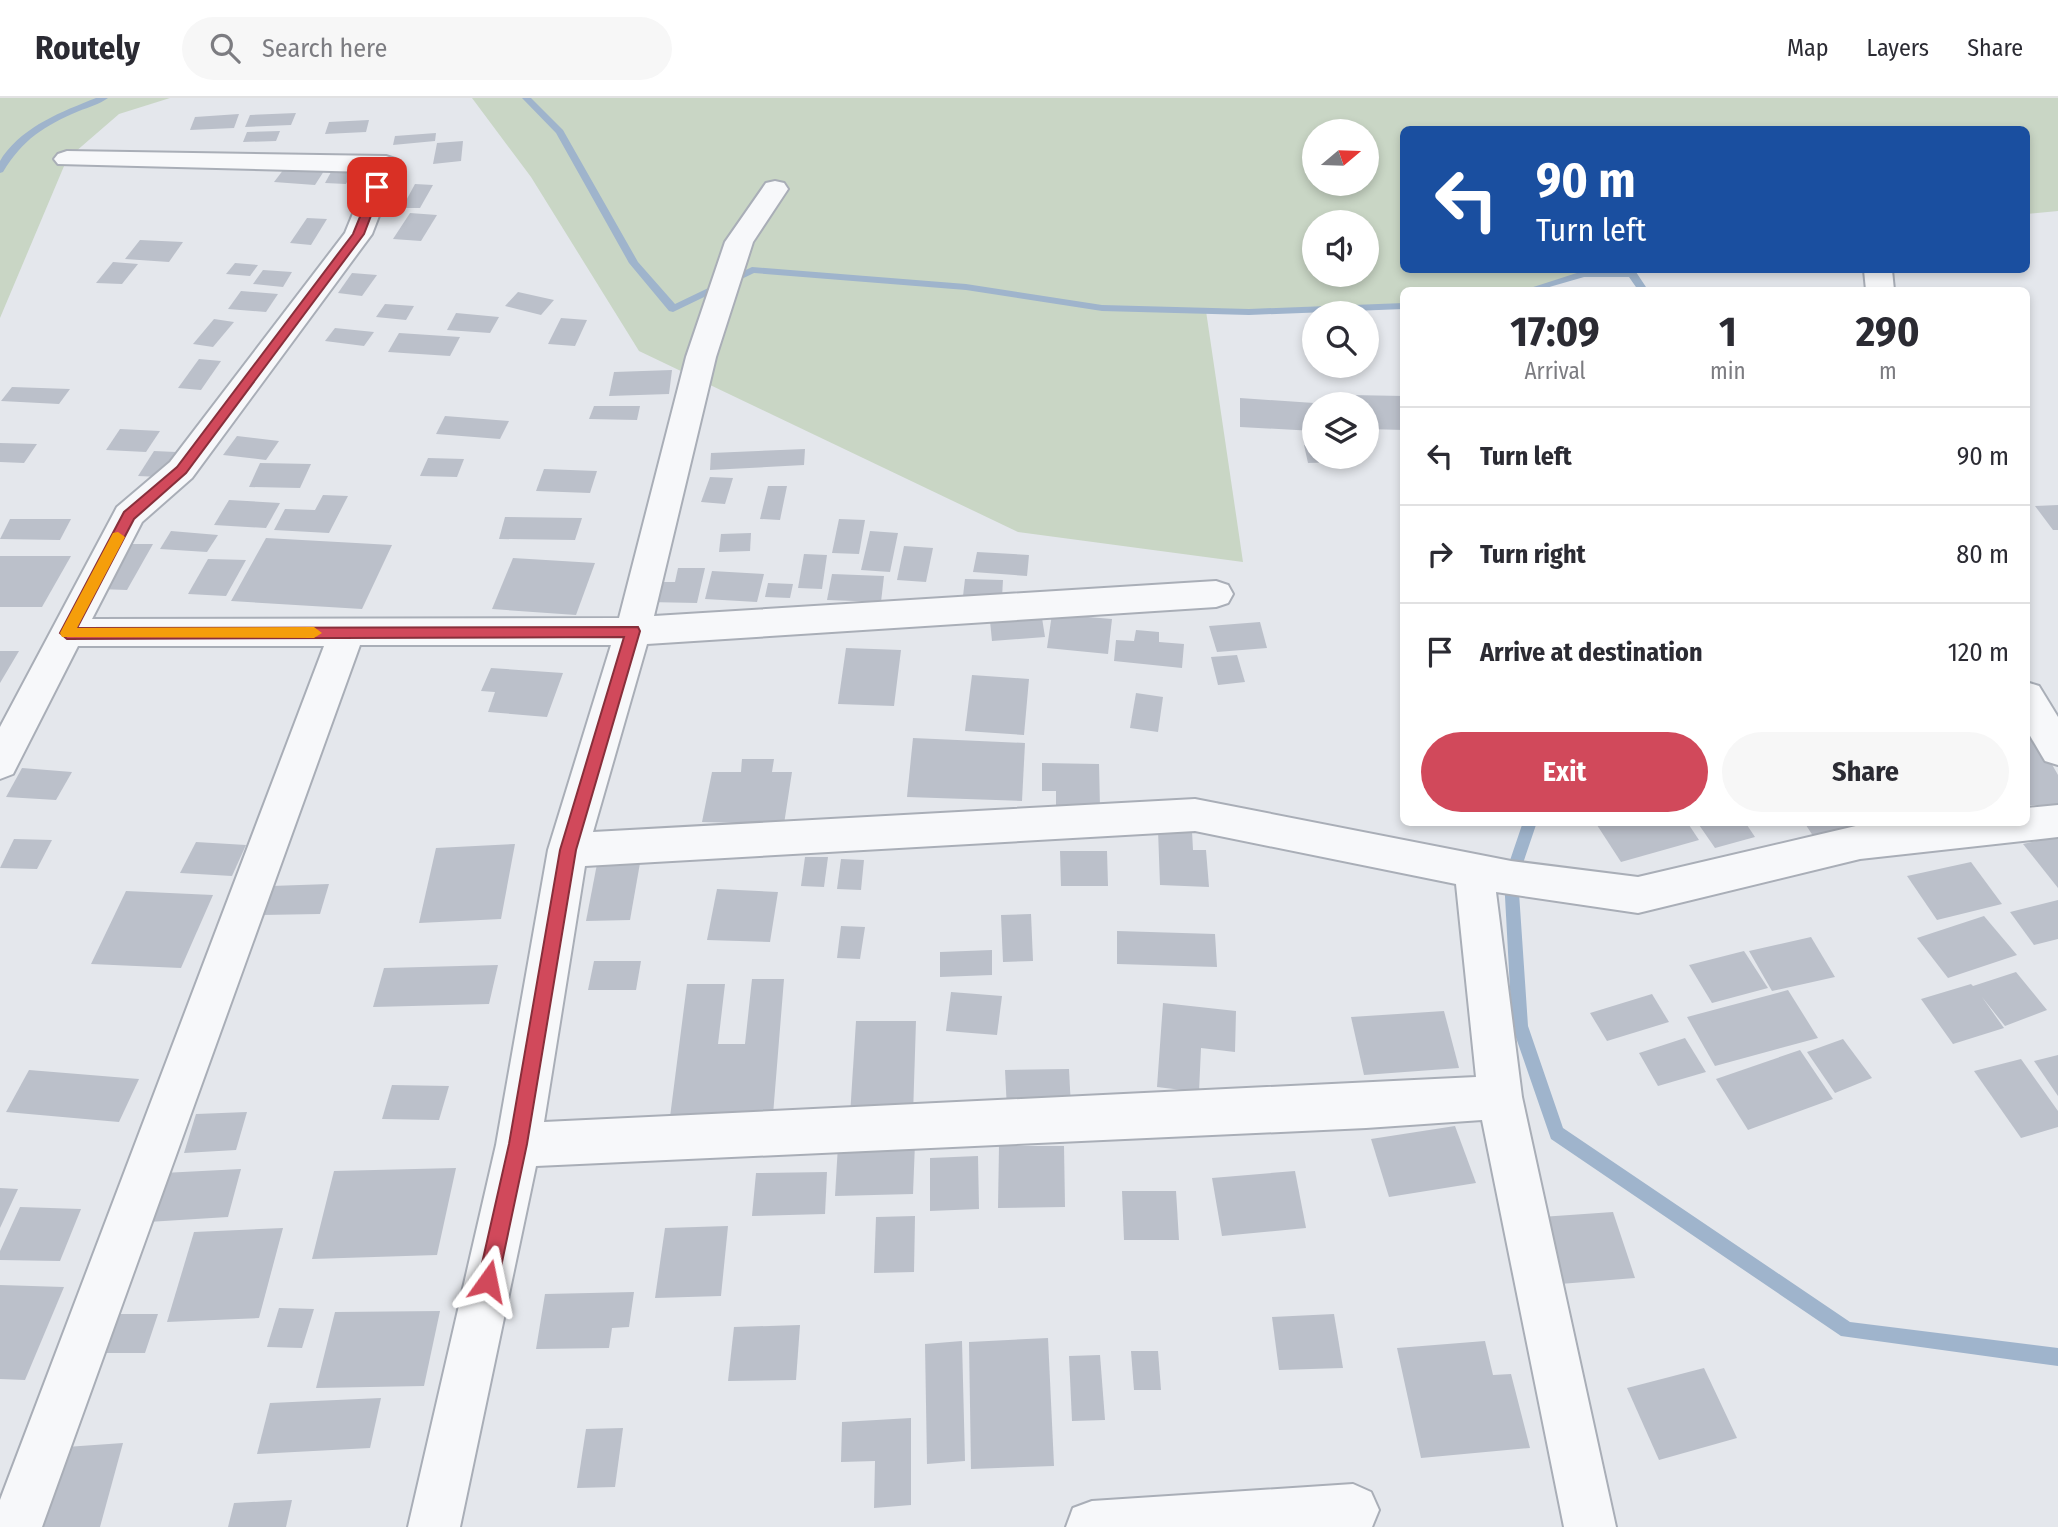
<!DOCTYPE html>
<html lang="en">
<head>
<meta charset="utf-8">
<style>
  :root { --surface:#fff; --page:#f7f7f7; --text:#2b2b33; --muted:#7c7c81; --line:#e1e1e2; --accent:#d1495b }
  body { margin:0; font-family:"Fira Sans Condensed",sans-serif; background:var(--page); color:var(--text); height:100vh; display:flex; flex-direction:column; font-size:26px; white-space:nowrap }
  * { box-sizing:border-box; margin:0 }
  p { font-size:23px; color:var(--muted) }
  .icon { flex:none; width:38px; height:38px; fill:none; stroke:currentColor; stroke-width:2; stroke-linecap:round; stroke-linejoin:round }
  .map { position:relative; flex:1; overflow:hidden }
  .drawer { position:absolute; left:1400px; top:189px; width:630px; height:539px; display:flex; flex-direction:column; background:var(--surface); border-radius:10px; box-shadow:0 4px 10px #0003 }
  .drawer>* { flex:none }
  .guide { position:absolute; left:1400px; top:28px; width:630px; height:147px; border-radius:10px; box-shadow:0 4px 10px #0003; background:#1a4fa0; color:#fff; overflow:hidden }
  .needle { width:46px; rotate:71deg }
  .tools { position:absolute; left:1302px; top:21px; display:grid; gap:14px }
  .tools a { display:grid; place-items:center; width:77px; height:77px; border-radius:50%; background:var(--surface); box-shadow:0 4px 10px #0003; font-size:35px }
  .pin { position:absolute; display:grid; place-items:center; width:60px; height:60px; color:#fff; margin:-30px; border-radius:14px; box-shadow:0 4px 10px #0006 }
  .me { position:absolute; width:77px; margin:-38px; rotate:12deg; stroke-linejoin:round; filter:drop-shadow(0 0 5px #0008) }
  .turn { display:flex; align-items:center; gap:24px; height:147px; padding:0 21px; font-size:32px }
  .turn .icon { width:91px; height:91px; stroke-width:2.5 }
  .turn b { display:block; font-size:49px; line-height:60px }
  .eta { display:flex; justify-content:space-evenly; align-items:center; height:119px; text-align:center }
  .eta b { font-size:42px; font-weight:700; line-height:49px }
  .button { display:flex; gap:14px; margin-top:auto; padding:14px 21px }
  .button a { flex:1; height:80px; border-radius:42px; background:var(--accent); color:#fff; font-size:28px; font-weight:700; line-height:80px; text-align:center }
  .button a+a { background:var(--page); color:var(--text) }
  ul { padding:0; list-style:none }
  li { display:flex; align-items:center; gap:21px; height:98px; padding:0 21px; border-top:2px solid var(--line) }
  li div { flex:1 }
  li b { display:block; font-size:26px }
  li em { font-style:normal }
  header { display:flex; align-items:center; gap:42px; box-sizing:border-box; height:98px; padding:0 35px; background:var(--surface); border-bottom:2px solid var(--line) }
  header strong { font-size:33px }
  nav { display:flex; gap:38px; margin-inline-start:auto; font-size:24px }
  .search { width:490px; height:63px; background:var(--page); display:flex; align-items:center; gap:18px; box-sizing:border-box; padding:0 24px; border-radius:38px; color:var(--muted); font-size:26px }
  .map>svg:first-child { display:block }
  .green { fill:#c9d6c5; fill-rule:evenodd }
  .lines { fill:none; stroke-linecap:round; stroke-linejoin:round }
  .stream { fill:#9fb4cc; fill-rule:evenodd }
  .building { fill:#bbc0ca }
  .minor-casing { stroke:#a9aeb7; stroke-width:4 }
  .minor { fill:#f7f8fa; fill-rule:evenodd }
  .route { fill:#d1495b; stroke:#882f3b; stroke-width:2 }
  .slow { fill:#f59e0b }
</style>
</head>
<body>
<header>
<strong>Routely</strong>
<div class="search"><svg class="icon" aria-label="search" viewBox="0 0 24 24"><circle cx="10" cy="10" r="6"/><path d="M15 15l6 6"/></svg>Search here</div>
<nav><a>Map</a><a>Layers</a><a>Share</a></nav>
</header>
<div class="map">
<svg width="2058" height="1429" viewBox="0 0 2058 1429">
  <rect width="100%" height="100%" fill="#e4e7ec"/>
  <g class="green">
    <polygon points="0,0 170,0 119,16 67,61 0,220"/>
    <path d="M472 0H2058V113L2027 116 2026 32H1404V172H1630L1632 176H1583L1529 192H1404L1403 208 1206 213 1243 464 1018 434 639 253 531 79ZM1314 33H1367V86H1314ZM1314 124H1367V177H1314Z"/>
  </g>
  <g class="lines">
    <g class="stream">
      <path d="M96 0H108C100 6 89 9 79 13 44 28 23 41 3 74L0 75V63L3 58C26 27 61 14 96 0Z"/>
      <polygon points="522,0 531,0 563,32 638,164 675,206 752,169 966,186 1102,207 1249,211 1404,205 1404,211 1249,217 1102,213 966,192 754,175 673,214 669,213 629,165 556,35"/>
      <polygon points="1583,173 1636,174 1648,192 1638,192 1629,179 1584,179 1539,192 1524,192"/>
      <polygon points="1523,724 1537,724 1518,780 1528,928 1563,1030 1850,1224 2058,1250 2058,1268 1841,1238 1551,1041 1512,928 1504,780"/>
    </g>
  </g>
  <g class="building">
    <polygon points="296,15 291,27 245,29 250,17"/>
    <polygon points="239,16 234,30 190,32 195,19"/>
    <polygon points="369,22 366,34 325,36 329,24"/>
    <polygon points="280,33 276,43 243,44 247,34"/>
    <polygon points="436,35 435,43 393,47 395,38"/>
    <polygon points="463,43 461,63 433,66 437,45"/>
    <polygon points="284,71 324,73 315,87 274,84"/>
    <polygon points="331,74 352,74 346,86 325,85"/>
    <polygon points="415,86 433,87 420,110 402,110"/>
    <polygon points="410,115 437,117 421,143 393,141"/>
    <polygon points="307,120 327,121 311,147 290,145"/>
    <polygon points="140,142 183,144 169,164 125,161"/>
    <polygon points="113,164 138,166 122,186 96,185"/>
    <polygon points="235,165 258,167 250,178 226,176"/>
    <polygon points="263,172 292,174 283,189 253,186"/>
    <polygon points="352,175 377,177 362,198 338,195"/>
    <polygon points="241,193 278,196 266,214 228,211"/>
    <polygon points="518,194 554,202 541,217 505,208"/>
    <polygon points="385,206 414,208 406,222 376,219"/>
    <polygon points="456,215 499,219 490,235 447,232"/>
    <polygon points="561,220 587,222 575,248 548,246"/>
    <polygon points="214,221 234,224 213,249 193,246"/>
    <polygon points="335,230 374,234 364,248 325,243"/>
    <polygon points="399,235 460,239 450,258 388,254"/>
    <polygon points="199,261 221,263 201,292 178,290"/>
    <polygon points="672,272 669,296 609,298 614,274"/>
    <polygon points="12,289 70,291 59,306 1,303"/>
    <polygon points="1350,297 1404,298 1404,332 1367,331 1367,306 1351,306"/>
    <polygon points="1240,300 1314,305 1314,333 1240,329"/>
    <polygon points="594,308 640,308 637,322 589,321"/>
    <polygon points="445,318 509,323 500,341 436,336"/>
    <polygon points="120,331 160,333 146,354 106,352"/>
    <polygon points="237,338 279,343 266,362 223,357"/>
    <polygon points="0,345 37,346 24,365 0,364"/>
    <polygon points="1314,346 1314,359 1338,359 1340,364 1308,365 1304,347"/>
    <polygon points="805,351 804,367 710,372 711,355"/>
    <polygon points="154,353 176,354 160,379 138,378"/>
    <polygon points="428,360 464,361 457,379 420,378"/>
    <polygon points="260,365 311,366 300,390 249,389"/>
    <polygon points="544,371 597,373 590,395 536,393"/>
    <polygon points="710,379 733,380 725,406 701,404"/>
    <polygon points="768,388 787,388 780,422 760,421"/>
    <polygon points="323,397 348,398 329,435 274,432 285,411 315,412"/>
    <polygon points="229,402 280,405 266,430 214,427"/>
    <polygon points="2058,407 2058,432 2053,432 2035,408"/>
    <polygon points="505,419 582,420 575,442 499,441"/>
    <polygon points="10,421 71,421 60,442 0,441"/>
    <polygon points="839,421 865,422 859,456 832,455"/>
    <polygon points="171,433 218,437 207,454 160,451"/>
    <polygon points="870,433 898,435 890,474 861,472"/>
    <polygon points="751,435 750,453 719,454 721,436"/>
    <polygon points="266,440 392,447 362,511 231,503"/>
    <polygon points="125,446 153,446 127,492 99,491"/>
    <polygon points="904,448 933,450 926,484 897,482"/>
    <polygon points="977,454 1029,457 1027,478 973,474"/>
    <polygon points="804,456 827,457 822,491 798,490"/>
    <polygon points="0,458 71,458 42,509 0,509"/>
    <polygon points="513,460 595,465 576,517 492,511"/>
    <polygon points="208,461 246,462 226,498 188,496"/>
    <polygon points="678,470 705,470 697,505 648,504 652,484 675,484"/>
    <polygon points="712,473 764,476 757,504 705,501"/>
    <polygon points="832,476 884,478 881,504 827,502"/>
    <polygon points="965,481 1003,482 1002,499 963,498"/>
    <polygon points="768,485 793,486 790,500 765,499"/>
    <polygon points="1052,516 1112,521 1108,556 1047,550"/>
    <polygon points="1042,520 1045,539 992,543 990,523"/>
    <polygon points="1260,524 1267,550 1217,554 1209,528"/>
    <polygon points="1136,532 1159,534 1159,544 1184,546 1182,570 1114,563 1116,542 1134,543"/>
    <polygon points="846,550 901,552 894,608 838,606"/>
    <polygon points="0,553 19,553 0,585"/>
    <polygon points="1237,557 1245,584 1218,587 1211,559"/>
    <polygon points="491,570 563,575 547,619 488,614 495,594 481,593"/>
    <polygon points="972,577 1029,581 1024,637 965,633"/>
    <polygon points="1136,595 1163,599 1158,634 1130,630"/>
    <polygon points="2033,633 2058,677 2058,707 2030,707 2026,700 2026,634"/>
    <polygon points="913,640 1025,645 1022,703 907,699"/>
    <polygon points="742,661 774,661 772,674 792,674 784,726 702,724 712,674 741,674"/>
    <polygon points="1042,665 1099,666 1100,709 1056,708 1056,693 1042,693"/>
    <polygon points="22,670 72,674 56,702 6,699"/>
    <polygon points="1595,724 1687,724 1699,742 1621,764"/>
    <polygon points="1697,724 1745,724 1755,739 1715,750"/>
    <polygon points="1804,724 1886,724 1817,744"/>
    <polygon points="1158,732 1192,733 1193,752 1206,752 1209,789 1160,787"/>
    <polygon points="2058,738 2058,790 2023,746"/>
    <polygon points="14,741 52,742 37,771 0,770"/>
    <polygon points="196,744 246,747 232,778 180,775"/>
    <polygon points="515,746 501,821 419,825 436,750"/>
    <polygon points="1060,753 1107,753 1108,788 1061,788"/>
    <polygon points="805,759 828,759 824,789 801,788"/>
    <polygon points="841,761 864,762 861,792 837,791"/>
    <polygon points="1971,764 2002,806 1937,822 1907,778"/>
    <polygon points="640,765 630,822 586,823 597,766"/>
    <polygon points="329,786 320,816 262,817 271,788"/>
    <polygon points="717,791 778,794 770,844 707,842"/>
    <polygon points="126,793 213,797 181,870 91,866"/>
    <polygon points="2058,802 2058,841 2034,847 2010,814"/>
    <polygon points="1031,816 1033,863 1003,864 1001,817"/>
    <polygon points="1984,818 2017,857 1948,880 1917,840"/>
    <polygon points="841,828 865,829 860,861 837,860"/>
    <polygon points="1117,833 1215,836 1217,869 1117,866"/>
    <polygon points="1811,839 1835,879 1772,893 1749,853"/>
    <polygon points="992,852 992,877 940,879 940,854"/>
    <polygon points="1744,853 1768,890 1712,905 1689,867"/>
    <polygon points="594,863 641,863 636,892 588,892"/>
    <polygon points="498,867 489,906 373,909 384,870"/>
    <polygon points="2016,874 2047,912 2005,928 1982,899 2004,930 1953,946 1921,901 1971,886 1973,888"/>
    <polygon points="752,881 784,881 773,1017 670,1019 687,886 725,886 718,946 745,946"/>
    <polygon points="1788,892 1818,940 1715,968 1687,919"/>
    <polygon points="951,894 1002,898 997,937 946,933"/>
    <polygon points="1652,896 1669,924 1607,943 1590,915"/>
    <polygon points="1163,905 1236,913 1235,954 1201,950 1199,994 1157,989"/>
    <polygon points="1444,913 1459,970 1364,977 1351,919"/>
    <polygon points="856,923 916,923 913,1017 850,1018"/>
    <polygon points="1685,940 1706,974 1658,988 1639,955"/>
    <polygon points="1843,941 1872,980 1835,995 1807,954"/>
    <polygon points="1800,952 1833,1001 1748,1032 1716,981"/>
    <polygon points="2058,957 2058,998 2034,963"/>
    <polygon points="2021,961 2058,1013 2058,1029 2021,1040 1974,973"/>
    <polygon points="1069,971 1071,1010 1007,1012 1005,972"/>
    <polygon points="29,972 139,981 119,1024 6,1014"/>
    <polygon points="392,987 449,988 439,1022 382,1021"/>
    <polygon points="247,1014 236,1052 184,1055 196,1016"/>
    <polygon points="1455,1028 1476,1085 1389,1099 1371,1041"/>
    <polygon points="915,1045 913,1096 835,1098 838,1047"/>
    <polygon points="999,1048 1064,1048 1065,1109 998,1110"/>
    <polygon points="978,1058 979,1111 930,1113 930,1060"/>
    <polygon points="456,1070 437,1157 312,1161 334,1073"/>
    <polygon points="241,1071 228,1119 148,1124 163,1075"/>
    <polygon points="1295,1073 1306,1130 1222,1138 1212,1080"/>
    <polygon points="827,1074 825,1116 752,1118 756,1075"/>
    <polygon points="0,1090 18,1091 0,1130"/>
    <polygon points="1122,1093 1176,1093 1179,1142 1124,1142"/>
    <polygon points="20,1109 81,1111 60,1163 0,1162 0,1153"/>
    <polygon points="1613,1114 1635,1180 1560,1186 1541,1119"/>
    <polygon points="915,1118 914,1174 874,1175 876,1119"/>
    <polygon points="728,1128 721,1198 655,1200 665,1130"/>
    <polygon points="283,1130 259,1220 167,1224 194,1134"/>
    <polygon points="0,1187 64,1189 25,1282 0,1281"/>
    <polygon points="634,1194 629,1229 612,1230 609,1250 536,1251 545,1196"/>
    <polygon points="279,1210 314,1211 302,1250 267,1249"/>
    <polygon points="440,1213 424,1288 316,1290 335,1214"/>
    <polygon points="104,1216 158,1216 145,1255 89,1255"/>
    <polygon points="1334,1216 1343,1270 1279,1272 1272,1219"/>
    <polygon points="800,1227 796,1282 728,1283 734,1229"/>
    <polygon points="1048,1240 1054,1368 971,1371 969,1244"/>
    <polygon points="962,1243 965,1363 927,1366 925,1246"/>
    <polygon points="1485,1243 1493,1277 1511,1276 1530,1350 1421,1360 1397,1250"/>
    <polygon points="1131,1253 1158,1253 1161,1292 1134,1292"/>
    <polygon points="1100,1257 1105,1322 1072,1323 1069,1258"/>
    <polygon points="1704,1270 1737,1340 1659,1362 1627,1290"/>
    <polygon points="381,1300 370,1350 257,1356 270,1305"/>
    <polygon points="911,1320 911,1407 874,1410 875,1363 841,1364 842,1324"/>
    <polygon points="623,1330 615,1389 577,1390 586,1331"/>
    <polygon points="123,1345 100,1429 42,1429 66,1349"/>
    <polygon points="292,1402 286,1429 228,1429 234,1405"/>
  </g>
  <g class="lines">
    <g class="minor-casing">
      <g id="minor">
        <path d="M67 53 386 58 395 61 399 66 372 136 192 380 142 424 92 521 619 520 686 259 725 144 766 85 775 83 784 85 788 91 753 144 716 259 654 518 1216 483 1228 487 1233 496 1228 505 1216 509 647 546 593 734 1195 701 1511 763 1638 779 1860 727 1886 724H2026V710L2058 707V739L1860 761 1638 815 1496 794 1522 999 1616 1429H1564L1482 1022 1366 1030 536 1068 460 1429H408L496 1047 548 752 611 547H360L42 1429H0V1402L324 548H78L13 676 0 681V629L117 409 170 364 345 135 370 74 58 66 54 61 58 56ZM1195 733 1456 786 1476 979 544 1024 585 768Z"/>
        <polygon points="1864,172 1892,172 1894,192 1866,192"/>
        <polygon points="2026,584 2039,588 2058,619 2058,667 2045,663 2026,631"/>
        <polygon points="1353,1386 1371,1394 1379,1412 1372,1429 1066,1429 1073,1410 1092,1403"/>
      </g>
    </g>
    <use href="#minor" class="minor"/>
  </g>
  <polygon class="route" points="373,87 382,89 364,136 186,375 134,421 77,530 638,529 640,533 576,752 527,1046 498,1183 495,1190 488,1193 481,1190 478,1183 509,1046 560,752 624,539 67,541 60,535 124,414 177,369 353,136"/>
  <polygon class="slow" points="118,434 125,439 77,530 314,529 322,535 314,540 62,539 60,535 113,435"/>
</svg>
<div class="tools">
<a><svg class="needle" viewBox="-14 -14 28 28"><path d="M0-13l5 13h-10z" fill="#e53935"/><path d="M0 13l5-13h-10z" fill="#7c7c81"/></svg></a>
<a><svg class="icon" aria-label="sound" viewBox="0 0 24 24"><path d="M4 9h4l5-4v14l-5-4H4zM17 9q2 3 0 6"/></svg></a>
<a><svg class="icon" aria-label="search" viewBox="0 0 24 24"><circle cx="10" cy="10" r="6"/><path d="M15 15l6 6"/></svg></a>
<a><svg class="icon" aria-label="layers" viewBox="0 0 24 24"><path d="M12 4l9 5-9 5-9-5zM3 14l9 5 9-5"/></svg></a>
</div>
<div class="pin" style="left:377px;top:89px;background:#d93025"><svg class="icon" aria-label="arrive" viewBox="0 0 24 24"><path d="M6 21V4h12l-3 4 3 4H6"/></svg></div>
<svg class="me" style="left:488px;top:1183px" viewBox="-20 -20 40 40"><path d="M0-17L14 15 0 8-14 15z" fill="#d1495b" stroke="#fff" stroke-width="4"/></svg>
<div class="guide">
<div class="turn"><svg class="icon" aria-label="left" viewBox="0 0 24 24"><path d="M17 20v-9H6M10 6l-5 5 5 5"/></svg><div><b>90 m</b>Turn left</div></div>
</div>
<section class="drawer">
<div class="eta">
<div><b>17:09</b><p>Arrival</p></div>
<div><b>1</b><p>min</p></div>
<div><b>290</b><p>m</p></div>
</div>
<ul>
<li><svg class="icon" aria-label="left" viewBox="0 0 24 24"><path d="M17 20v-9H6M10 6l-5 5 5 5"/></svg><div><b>Turn left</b></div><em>90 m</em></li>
<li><svg class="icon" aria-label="right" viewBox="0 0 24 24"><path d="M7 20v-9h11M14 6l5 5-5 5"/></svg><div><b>Turn right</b></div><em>80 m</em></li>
<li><svg class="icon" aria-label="arrive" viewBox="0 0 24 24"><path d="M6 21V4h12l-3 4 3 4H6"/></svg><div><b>Arrive at destination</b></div><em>120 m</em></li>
</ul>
<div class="button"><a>Exit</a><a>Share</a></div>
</section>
</div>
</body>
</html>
